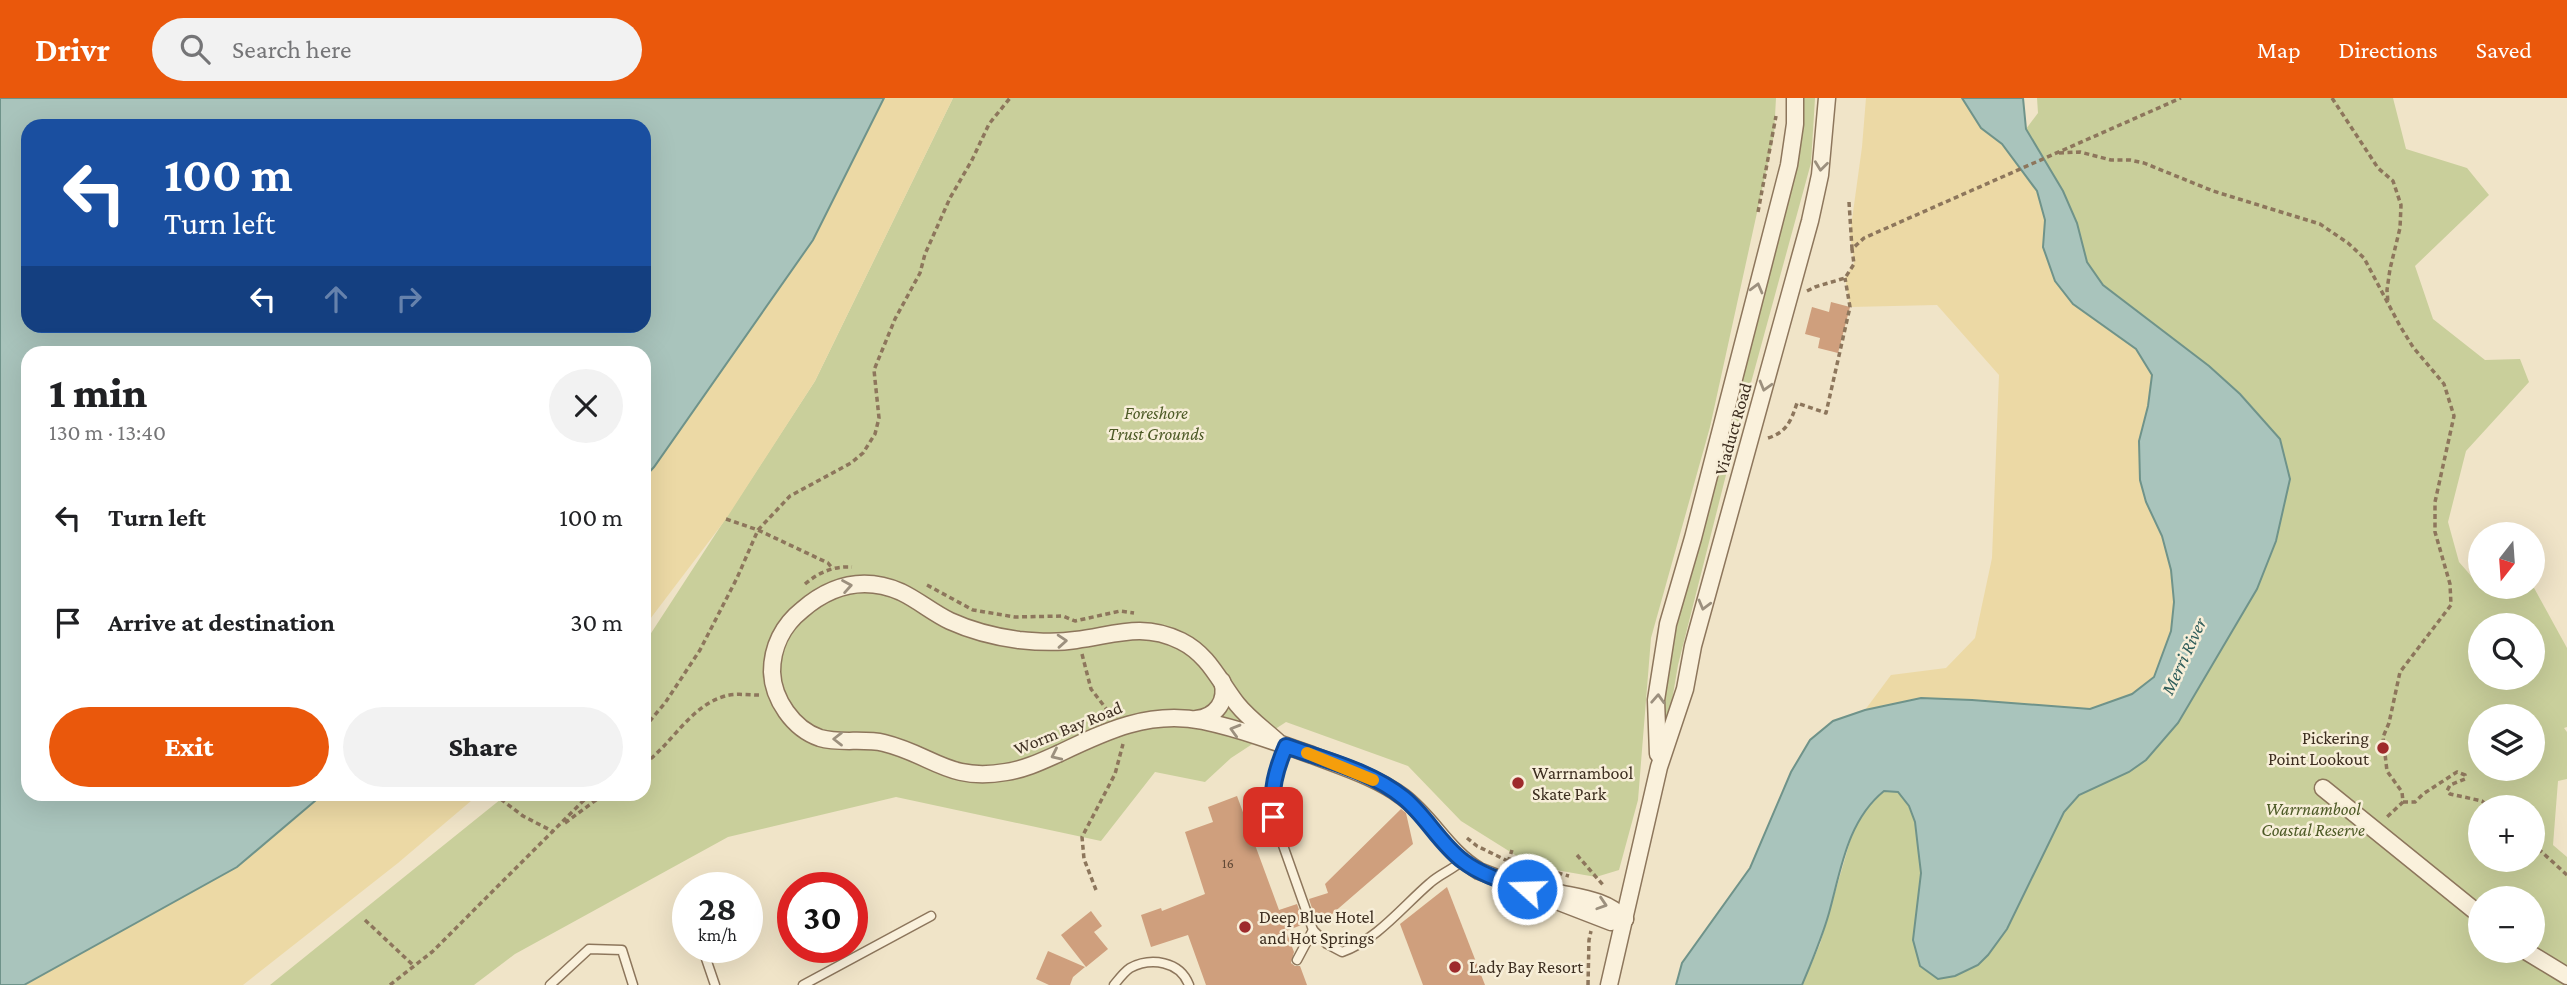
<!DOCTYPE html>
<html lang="en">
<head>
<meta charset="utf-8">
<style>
  :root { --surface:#fff; --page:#f2f2f2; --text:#202124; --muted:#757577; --accent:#ea580c }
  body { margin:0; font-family:"Crimson Pro",serif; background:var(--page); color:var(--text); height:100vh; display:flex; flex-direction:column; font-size:26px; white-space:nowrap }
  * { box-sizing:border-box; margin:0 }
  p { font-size:23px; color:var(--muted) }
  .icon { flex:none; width:38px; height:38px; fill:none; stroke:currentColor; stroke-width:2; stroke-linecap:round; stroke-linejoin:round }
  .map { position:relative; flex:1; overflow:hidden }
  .side { position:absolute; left:21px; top:248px; width:630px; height:455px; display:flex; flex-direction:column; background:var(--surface); border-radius:21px; box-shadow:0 7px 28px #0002 }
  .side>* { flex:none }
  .top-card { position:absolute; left:21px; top:21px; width:630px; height:214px; border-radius:21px; box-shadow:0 7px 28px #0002; background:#1a4fa0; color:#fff; overflow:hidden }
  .needle { width:46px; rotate:197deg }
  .controls { position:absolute; left:2468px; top:424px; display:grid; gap:14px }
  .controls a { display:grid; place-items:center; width:77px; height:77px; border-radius:50%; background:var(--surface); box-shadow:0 7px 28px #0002; font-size:35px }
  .speed { position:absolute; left:672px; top:774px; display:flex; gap:14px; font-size:35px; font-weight:700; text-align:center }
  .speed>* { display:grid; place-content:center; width:91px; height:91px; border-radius:50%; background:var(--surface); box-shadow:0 7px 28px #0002; line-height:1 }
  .speed small { font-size:18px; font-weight:400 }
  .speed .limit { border:10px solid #d22; background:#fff; color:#111 }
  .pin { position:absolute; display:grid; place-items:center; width:60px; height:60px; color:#fff; margin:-30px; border-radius:14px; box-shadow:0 4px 10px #0006 }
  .me { position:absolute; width:77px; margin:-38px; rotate:290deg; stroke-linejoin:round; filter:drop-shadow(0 0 5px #0008) }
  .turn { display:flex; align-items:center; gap:24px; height:147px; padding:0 28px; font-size:32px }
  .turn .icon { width:91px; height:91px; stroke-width:2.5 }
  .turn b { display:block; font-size:49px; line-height:60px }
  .lanes { display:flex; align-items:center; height:66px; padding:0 28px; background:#0003; justify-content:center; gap:35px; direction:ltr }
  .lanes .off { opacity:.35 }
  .round { display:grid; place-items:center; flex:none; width:74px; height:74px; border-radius:37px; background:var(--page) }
  .summary { display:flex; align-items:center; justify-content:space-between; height:119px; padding:0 28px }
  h1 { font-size:42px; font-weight:800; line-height:52px }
  .cta { display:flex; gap:14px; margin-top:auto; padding:14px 28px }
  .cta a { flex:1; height:80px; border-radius:42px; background:var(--accent); color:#fff; font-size:28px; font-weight:800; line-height:80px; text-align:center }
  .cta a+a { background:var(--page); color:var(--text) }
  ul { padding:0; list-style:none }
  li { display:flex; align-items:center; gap:21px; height:105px; padding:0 28px }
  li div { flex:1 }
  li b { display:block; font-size:26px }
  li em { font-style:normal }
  header { display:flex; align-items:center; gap:42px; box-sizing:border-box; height:98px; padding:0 35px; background:var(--accent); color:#fff }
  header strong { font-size:33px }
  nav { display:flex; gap:38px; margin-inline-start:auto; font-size:24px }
  .search { width:490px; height:63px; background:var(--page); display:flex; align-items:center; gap:18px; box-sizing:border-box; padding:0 24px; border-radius:38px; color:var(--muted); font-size:26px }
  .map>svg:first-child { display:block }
  .green { fill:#c9cf9b; fill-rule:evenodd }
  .sand { fill:#ecd9a5 }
  .water { fill:#a9c4bc; stroke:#6f938a; stroke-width:2; fill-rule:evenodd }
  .building { fill:#cf9f7d }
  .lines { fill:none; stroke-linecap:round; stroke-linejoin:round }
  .service-casing { stroke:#8d765c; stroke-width:11 }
  .minor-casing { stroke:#8d765c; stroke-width:19 }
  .path { stroke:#8d765c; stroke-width:3.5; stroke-dasharray:5 3.5; stroke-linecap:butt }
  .service { stroke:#faf1dc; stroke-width:8 }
  .minor { stroke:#faf1dc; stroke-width:16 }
  .oneway { stroke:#9c907e }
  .route-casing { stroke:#114b97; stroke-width:18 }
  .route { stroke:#1a73e8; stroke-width:12 }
  .slow { stroke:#f59e0b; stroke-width:12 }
  .poi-dot { fill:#9e2a2b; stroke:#f7eed8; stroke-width:2.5 }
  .labels { text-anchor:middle; stroke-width:5; stroke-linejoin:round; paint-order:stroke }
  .number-label { font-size:14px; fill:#624a37 }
  .park-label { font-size:18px; font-style:italic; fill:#4d5a26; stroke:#f7eed8 }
  .street-label { font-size:18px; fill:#3d2e20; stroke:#f7eed8 }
  .poi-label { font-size:18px; fill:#3d2e20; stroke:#f7eed8; text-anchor:start }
  .water-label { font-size:19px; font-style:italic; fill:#2f5d5a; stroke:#f7eed8 }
</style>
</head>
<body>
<header>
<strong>Drivr</strong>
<div class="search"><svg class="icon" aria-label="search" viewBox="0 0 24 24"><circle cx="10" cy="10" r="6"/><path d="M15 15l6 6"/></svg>Search here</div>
<nav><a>Map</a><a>Directions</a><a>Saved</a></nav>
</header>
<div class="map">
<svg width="2567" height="887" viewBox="0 0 2567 887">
  <rect width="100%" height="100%" fill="#f0e4c8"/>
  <g class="green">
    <polygon points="953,0 1776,0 1774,37 1710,329 1651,540 1638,702 1619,772 1596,779 1533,768 1461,723 1408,668 1286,624 1231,660 1205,684 1155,674 1101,743 896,699 728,739 515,856 474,887 270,887 506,697 644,696 644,546 815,283"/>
    <polygon points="1802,0 1815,0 1811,65 1728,369 1678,567 1666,638 1661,606 1668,563 1793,79 1803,33"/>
    <path d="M2037 0H2393L2406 51 2467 70 2489 97 2415 168 2433 221 2485 262 2520 261 2529 284 2466 353 2448 424 2459 464 2486 495 2533 488 2567 550V629L2564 630 2567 634V681L2558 683 2553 747 2567 759V887H1802L1820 846 1853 733 1868 706 1884 693 1898 694 1909 708 1915 724 1921 775 1918 808 1938 881 1955 878 1978 867 2007 830 2064 714 2079 697 2129 674 2178 625 2276 443 2290 381 2280 341 2241 296 2209 268 2103 187 2087 164 2077 125 2063 93 2026 31 2038 15ZM2480 527H2532V579H2480ZM2480 618H2532V670H2480ZM2480 709H2532V761H2480ZM2480 800H2532V852H2480Z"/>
  </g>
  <g class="sand">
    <polygon points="884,0 953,0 815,283 726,421 644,529 644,380 654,369 813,142"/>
    <polygon points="1866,0 1962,0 1981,30 2002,46 2037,93 2045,122 2043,149 2137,251 2152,277 2148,308 2139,343 2146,404 2162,438 2171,472 2174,504 2171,533 2154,579 2132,596 2089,611 1921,600 1865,612 1891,577 1946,570 1975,540 1992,460 1999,277 1937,207 1850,209 1845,180 1854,165 1850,136 1862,49"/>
    <polygon points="322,697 478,697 398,765 243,887 24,887 237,769"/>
  </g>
  <g class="water">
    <path d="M0 0H884L813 142 654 369 644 380V256H28V696L322 697 237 769 24 887H0ZM28 28H644V228H28Z"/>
    <path d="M1962 0H2023L2026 31 2063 93 2077 125 2087 164 2103 187 2209 268 2240 296 2280 341 2290 381 2276 443 2257 491 2178 625 2146 662 2129 674 2079 697 2064 714 2007 831 1988 857 1978 867 1955 878 1938 881 1920 868 1913 842 1921 775 1918 750 1915 724 1909 708 1898 694 1884 693C1847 723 1841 772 1829 815 1822 840 1812 863 1802 887H1676L1682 865 1750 770 1791 674 1810 642 1833 623 1865 612 1921 600 1972 602 2090 611 2132 596 2154 579 2171 533 2174 504 2171 472 2162 438 2146 404 2140 382 2139 343 2148 308 2152 277 2136 251 2073 206 2055 183 2043 149 2045 122 2037 93 2002 46 1981 30Z"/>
  </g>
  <g class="building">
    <polygon points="1831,204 1850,209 1838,255 1818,250 1820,240 1805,236 1812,209 1829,214"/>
    <polygon points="1237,698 1279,812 1297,806 1304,826 1286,833 1294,854 1291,865 1295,868 1300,868 1307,887 1206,887 1188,837 1151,849 1141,817 1161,810 1162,813 1205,796 1185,734 1213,724 1208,709"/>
    <polygon points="1401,711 1406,715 1413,746 1332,816 1316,822 1309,801 1328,795 1325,786"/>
    <polygon points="1447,789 1485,887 1423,887 1400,826"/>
    <polygon points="1091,813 1102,828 1094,834 1108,851 1086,869 1061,837"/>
    <polygon points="1048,853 1085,869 1073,879 1070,887 1049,887 1036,881"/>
  </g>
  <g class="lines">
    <g class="service-casing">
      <g id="service">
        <path d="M1286 648 1277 669 1273 691V719L1313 832 1327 846 1342 854C1378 841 1402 809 1430 785 1440 776 1452 772 1462 763"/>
        <polyline points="685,799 688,806"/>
        <polyline points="702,849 715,887"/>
        <polyline points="1297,862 1313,832"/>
        <polyline points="550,887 589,851 622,852 633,887"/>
        <polyline points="803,887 931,818"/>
        <path d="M1114 887C1118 882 1124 874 1130 870 1151 859 1180 863 1189 887"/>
      </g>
    </g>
    <g class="minor-casing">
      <g id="minor">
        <path d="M1196 621C1216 619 1228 603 1222 583"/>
        <path d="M1279 645C1265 632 1249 621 1237 606 1219 583 1209 557 1181 543 1142 524 1115 537 1076 542 1057 545 1038 544 1019 542 996 539 972 533 950 523 933 515 918 502 901 494 864 478 831 487 802 512 783 527 772 549 772 574 773 601 793 631 820 640 840 646 863 640 884 645 933 657 948 684 1006 674 1026 671 1042 663 1060 655 1106 633 1150 612 1203 623 1240 631 1276 644 1312 657 1343 669 1376 679 1403 699 1432 721 1447 754 1479 773L1611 824 1625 821"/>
        <polyline points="1658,656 1656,602 1668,526 1693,440 1789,67 1795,26 1795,0"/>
        <polyline points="2323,690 2480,817"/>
        <path d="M1554 794C1580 800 1605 801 1625 821"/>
        <polyline points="2524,852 2567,878"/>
        <polyline points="1609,887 1659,669 1685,591 1693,548 1810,123 1820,77 1827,0"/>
      </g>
    </g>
    <g class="path">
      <polyline points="2332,0 2378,70 2393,83 2401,107 2400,130 2390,171 2387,192 2388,205"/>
      <polyline points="2059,55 2080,54 2111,62 2130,62 2144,65 2213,93 2320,126 2348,145 2364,160 2400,228 2413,249 2444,286 2454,318 2435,404 2435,434 2450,486 2451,507 2400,574 2389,625 2383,639 2387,673 2402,694 2403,704 2387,719"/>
      <polyline points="1849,104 1852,151 1864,140 2181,0"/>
      <polyline points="1758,114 1776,18"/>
      <polyline points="1807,193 1815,189 1845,180 1854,166 1852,151"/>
      <path d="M1768 340C1787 334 1791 323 1797 305L1826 315 1850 209 1845 180"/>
      <polyline points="726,421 758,432 828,465 833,471"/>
      <path d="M805 486C819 474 834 468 852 469"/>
      <polyline points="927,487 973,512 1015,519 1063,518 1075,523 1120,513 1134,515"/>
      <polyline points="1082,556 1091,591 1111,617"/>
      <polyline points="644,630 665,605 700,552 737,480 758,432 790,398 851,365 863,355 875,336 879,320 874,272 895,221 920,175 925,156 950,100 972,62 989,26 1010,0"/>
      <path d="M644 666C672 646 690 608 725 598 735 595 748 597 759 597"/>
      <polyline points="494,696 523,718 554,734"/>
      <polyline points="2403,704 2415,704 2423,696 2457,674 2465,677 2465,681 2450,687 2447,693 2450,696 2482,703 2489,709"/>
      <polyline points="565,725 604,696"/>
      <polyline points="1467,740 1477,748 1518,768"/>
      <polyline points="2532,745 2567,777"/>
      <polyline points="1577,757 1603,787"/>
      <polyline points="1508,764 1512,752"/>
      <polyline points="1532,774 1558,775 1569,778"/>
      <polyline points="1096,792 1084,761 1082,739 1115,676 1123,646"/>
      <polyline points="365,822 414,868"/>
      <polyline points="390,887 432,854 590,696"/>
      <polyline points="1588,887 1589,842 1591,833"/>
    </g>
    <use href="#service" class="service"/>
    <use href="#minor" class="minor"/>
  </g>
  <defs><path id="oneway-chevron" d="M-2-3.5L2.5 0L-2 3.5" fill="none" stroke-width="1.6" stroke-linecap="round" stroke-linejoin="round" transform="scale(1.75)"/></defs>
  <g class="oneway">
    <use href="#oneway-chevron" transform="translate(1821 68) rotate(97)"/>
    <use href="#oneway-chevron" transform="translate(1757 190) rotate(-75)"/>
    <use href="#oneway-chevron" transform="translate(1765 288) rotate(106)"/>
    <use href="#oneway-chevron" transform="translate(847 488) rotate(-10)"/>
    <use href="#oneway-chevron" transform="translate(1704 507) rotate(105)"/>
    <use href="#oneway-chevron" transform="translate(1062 543) rotate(-4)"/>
    <use href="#oneway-chevron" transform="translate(1658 601) rotate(-87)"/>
    <use href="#oneway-chevron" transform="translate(1235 632) rotate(-164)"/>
    <use href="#oneway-chevron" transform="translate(838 641) rotate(-180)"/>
    <use href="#oneway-chevron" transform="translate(1056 657) rotate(155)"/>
    <use href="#oneway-chevron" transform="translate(1602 806) rotate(18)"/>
  </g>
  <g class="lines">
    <g class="route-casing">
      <path id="route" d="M1273 719C1270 693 1276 671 1286 648 1325 662 1371 673 1404 700 1426 718 1440 746 1463 763 1481 777 1506 784 1527 791"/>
    </g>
    <use href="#route" class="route"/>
    <polyline class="slow" points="1307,655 1373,682"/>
  </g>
  <g class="poi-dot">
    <circle cx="2383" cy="650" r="7"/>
    <circle cx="1518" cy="685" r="7"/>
    <circle cx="1245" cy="829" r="7"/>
    <circle cx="1455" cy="869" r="7"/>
  </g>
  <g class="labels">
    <g class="number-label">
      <text x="1228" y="770">16</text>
    </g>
    <g class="park-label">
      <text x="1156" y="321">Foreshore<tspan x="1156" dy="21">Trust Grounds</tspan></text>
      <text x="2313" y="717">Warrnambool<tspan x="2313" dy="21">Coastal Reserve</tspan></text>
    </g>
    <g class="street-label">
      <text transform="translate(1733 331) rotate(-74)" y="6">Viaduct Road</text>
      <text transform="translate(1068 630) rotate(-22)" y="6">Worm Bay Road</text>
    </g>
    <g class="poi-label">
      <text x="2369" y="646" text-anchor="end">Pickering<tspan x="2369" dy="21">Point Lookout</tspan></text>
      <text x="1532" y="681">Warrnambool<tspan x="1532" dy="21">Skate Park</tspan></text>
      <text x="1259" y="825">Deep Blue Hotel<tspan x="1259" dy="21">and Hot Springs</tspan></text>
      <text x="1469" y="875">Lady Bay Resort</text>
    </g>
    <g class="water-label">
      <text transform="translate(2183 558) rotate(-65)" y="7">Merri River</text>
    </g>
  </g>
</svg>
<div class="controls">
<a><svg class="needle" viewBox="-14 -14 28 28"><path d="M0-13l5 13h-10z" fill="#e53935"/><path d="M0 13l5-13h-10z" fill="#757577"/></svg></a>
<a><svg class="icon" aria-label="search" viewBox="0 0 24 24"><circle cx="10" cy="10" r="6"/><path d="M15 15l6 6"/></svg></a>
<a><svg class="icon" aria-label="layers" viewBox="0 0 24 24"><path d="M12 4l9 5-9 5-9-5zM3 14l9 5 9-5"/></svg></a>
<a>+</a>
<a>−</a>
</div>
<div class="speed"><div>28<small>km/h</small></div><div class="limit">30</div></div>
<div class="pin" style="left:1273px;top:719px;background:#d93025"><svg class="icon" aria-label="arrive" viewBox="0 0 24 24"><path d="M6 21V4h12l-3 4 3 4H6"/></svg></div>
<svg class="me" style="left:1527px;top:791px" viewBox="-20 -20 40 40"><circle r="17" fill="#1a73e8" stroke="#fff" stroke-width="3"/><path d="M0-11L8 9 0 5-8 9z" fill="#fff"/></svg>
<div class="top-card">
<div class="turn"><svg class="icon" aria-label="left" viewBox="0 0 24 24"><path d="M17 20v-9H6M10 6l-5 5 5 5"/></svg><div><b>100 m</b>Turn left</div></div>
<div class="lanes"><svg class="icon" aria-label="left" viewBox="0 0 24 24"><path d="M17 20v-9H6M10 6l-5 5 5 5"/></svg><svg class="icon off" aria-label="ahead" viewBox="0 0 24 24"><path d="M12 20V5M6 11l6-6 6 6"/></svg><svg class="icon off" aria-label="right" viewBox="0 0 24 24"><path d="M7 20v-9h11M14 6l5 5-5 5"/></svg></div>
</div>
<section class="side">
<div class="summary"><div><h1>1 min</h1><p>130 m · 13:40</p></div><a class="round"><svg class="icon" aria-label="close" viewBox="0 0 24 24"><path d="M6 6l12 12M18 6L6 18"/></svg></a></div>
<ul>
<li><svg class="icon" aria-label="left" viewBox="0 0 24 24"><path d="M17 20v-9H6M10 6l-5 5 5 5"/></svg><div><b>Turn left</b></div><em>100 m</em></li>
<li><svg class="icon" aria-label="arrive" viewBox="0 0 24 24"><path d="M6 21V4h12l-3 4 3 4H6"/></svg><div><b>Arrive at destination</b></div><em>30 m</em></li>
</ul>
<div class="cta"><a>Exit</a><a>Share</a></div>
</section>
</div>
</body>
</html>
